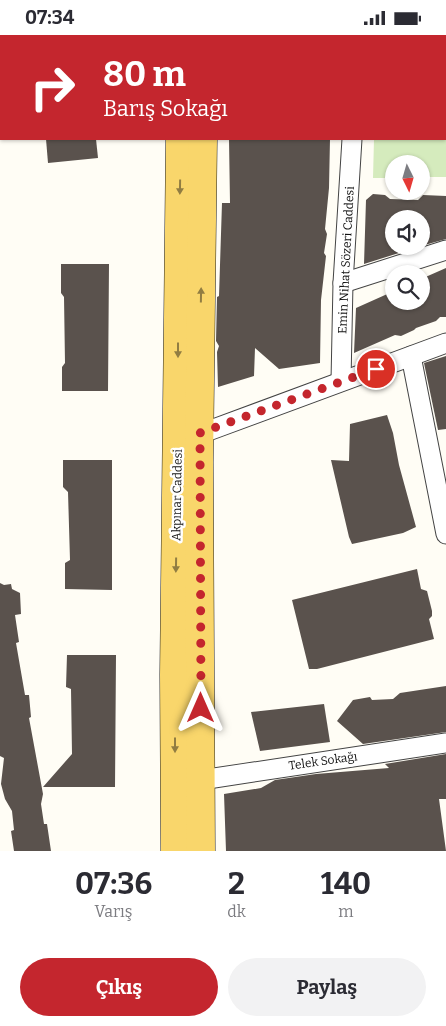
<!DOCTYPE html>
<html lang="tr">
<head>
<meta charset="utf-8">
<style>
  :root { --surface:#fff; --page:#f2f2f3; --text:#2b2b33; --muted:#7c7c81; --accent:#c4262e }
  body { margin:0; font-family:Bitter,serif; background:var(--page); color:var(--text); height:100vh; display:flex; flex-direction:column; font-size:19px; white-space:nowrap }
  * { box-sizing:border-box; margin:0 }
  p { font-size:16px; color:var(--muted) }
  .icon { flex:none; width:28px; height:28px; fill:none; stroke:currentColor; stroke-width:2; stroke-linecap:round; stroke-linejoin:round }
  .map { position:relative; height:816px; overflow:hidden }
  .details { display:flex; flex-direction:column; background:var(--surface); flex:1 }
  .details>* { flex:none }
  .guide { position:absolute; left:0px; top:0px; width:446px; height:105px; box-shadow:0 1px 4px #0004; background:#c4262e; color:#fff; overflow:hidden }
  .needle { width:32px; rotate:175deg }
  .fabs { position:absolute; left:385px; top:120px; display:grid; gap:10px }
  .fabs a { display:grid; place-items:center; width:45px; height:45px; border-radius:50%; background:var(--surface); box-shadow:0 1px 4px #0004; font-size:25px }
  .pin { position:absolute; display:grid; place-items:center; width:42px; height:42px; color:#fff; margin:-21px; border:2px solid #fff; border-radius:50%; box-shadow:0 1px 5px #0007 }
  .me { position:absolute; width:55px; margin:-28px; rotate:0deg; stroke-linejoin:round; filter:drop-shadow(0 0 4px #0008) }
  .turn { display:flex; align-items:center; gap:18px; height:105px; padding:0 20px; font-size:22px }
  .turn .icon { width:65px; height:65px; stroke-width:2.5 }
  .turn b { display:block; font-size:35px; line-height:42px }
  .eta { display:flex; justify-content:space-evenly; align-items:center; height:85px; text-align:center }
  .eta b { font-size:30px; font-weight:700; line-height:35px }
  .cta { display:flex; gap:10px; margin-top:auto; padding:10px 20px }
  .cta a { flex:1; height:58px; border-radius:30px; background:var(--accent); color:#fff; font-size:20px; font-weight:700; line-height:58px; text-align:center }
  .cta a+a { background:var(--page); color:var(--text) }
  .status { display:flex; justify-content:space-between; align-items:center; height:35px; padding:0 25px; background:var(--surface); direction:ltr }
  .status svg { height:14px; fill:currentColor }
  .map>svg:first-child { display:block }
  .green { fill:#d5ebbd }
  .building { fill:#5a524d }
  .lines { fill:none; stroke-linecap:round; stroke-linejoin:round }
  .minor-casing { stroke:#444; stroke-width:21 }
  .primary-casing { stroke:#222; stroke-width:29 }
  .minor { stroke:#fff; stroke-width:19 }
  .primary { stroke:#f9d66b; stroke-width:28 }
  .oneway { fill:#917d42 }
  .route { stroke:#c4262e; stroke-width:9; stroke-dasharray:0 16.2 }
  .labels { text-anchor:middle; stroke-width:5; stroke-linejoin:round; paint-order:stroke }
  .street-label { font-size:12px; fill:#111; stroke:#fff }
</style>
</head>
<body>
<div class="status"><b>07:34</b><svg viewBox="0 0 49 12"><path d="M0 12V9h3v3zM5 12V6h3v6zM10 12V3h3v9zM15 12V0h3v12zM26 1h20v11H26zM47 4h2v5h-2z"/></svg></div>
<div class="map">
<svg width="446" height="816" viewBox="0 0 446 816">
  <rect width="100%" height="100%" fill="#fffdf5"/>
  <polygon class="green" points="378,0 446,0 446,142 421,142 421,129 394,129 394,143 373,143 374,104 445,104 445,1 378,1"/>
  <g class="building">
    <polygon points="46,104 96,104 98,123 48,128"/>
    <polygon points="229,104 330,104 329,153 325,194 327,199 324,218 326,221 321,265 320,328 279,334 255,313 254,341 218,352 217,317 219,311 216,306 217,262 219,261 222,168 230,168"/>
    <polygon points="373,159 385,160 390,164 418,165 423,160 446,161 446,204 421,211 421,184 394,184 394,211 421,211 364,229 366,165"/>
    <polygon points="61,229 109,229 108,356 62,356 62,332 65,328 64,262 61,258"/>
    <polygon points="446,233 446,282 440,282 436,286 416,293 414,295 401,301 395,300 354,318 356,273 394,256 394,266 421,266 421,244"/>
    <polygon points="446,321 446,394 438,395 424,328"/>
    <polygon points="387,380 393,398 399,430 416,492 403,498 352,509 349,502 331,425 349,426 350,389"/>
    <polygon points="63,425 112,425 112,555 65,554 65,528 70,525 68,457 63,452"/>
    <polygon points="417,534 421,554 427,556 432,576 432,581 429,584 434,604 317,634 309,634 292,565"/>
    <polygon points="0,548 4,550 11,549 12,554 20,558 21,579 15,580 19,607 16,608 25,660 29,660 31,682 29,683 43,759 41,769 44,789 47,789 51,816 14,816 11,796 14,795 12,776 5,764 1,749 4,723 0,721"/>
    <polygon points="67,620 116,620 115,752 43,752 72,719 71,654 66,652"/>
    <polygon points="446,651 446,697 363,709 337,686 353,665 370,662 372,665 393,664 400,658"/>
    <polygon points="324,669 330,707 260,716 251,677"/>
    <polygon points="446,719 446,764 439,764 446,816 226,816 224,759 261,753 275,745 316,739 389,733 385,729"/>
  </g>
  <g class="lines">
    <g class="minor-casing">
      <g id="minor">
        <polyline points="358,1 358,0"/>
        <polyline points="343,248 446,215"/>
        <polyline points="411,321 446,499"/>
        <polyline points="341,346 343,248 352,104"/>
        <polyline points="200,399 446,308"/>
        <polyline points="201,745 446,708"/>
      </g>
    </g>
    <g class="primary-casing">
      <g id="primary">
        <polyline points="182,1 182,0"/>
        <polyline points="205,1 205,0"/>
        <polyline points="175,816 174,640 180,104"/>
        <polyline points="201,816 199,427 203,104"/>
      </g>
    </g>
    <use href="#minor" class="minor"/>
    <use href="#primary" class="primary"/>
  </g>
  <defs><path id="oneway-solid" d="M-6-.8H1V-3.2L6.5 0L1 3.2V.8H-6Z" transform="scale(1.25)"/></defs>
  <g class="oneway">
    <use href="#oneway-solid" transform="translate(180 152) rotate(91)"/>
    <use href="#oneway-solid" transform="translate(201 260) rotate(-89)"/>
    <use href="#oneway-solid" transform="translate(178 315) rotate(90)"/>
    <use href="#oneway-solid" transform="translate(176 530) rotate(91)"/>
    <use href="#oneway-solid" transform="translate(175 710) rotate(90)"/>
  </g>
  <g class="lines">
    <polyline class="route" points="201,673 200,398 376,334"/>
  </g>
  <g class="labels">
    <g class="street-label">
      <text transform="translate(346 225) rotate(-87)" y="4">Emin Nihat Sözeri Caddesi</text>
      <text transform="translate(177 460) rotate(-89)" y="4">Akpınar Caddesi</text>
      <text transform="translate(323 726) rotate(-8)" y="4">Telek Sokağı</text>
    </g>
  </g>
</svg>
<div class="fabs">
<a><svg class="needle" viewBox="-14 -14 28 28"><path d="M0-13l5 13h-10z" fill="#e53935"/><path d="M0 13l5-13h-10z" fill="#7c7c81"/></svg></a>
<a><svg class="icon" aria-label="sound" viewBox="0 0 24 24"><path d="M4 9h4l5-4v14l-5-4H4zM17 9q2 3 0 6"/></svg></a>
<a><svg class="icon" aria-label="search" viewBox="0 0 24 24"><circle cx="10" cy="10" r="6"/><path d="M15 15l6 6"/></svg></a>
</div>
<div class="pin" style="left:376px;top:334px;background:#d93025"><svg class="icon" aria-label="arrive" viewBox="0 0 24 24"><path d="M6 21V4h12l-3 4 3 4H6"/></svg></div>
<svg class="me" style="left:201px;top:673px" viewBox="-20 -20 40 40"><path d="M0-17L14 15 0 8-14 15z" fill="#c4262e" stroke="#fff" stroke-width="4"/></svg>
<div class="guide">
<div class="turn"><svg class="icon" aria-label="right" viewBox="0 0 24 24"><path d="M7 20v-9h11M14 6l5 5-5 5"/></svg><div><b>80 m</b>Barış Sokağı</div></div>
</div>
</div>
<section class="details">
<div class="eta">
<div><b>07:36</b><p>Varış</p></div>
<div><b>2</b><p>dk</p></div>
<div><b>140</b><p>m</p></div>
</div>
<div class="cta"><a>Çıkış</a><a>Paylaş</a></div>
</section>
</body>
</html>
